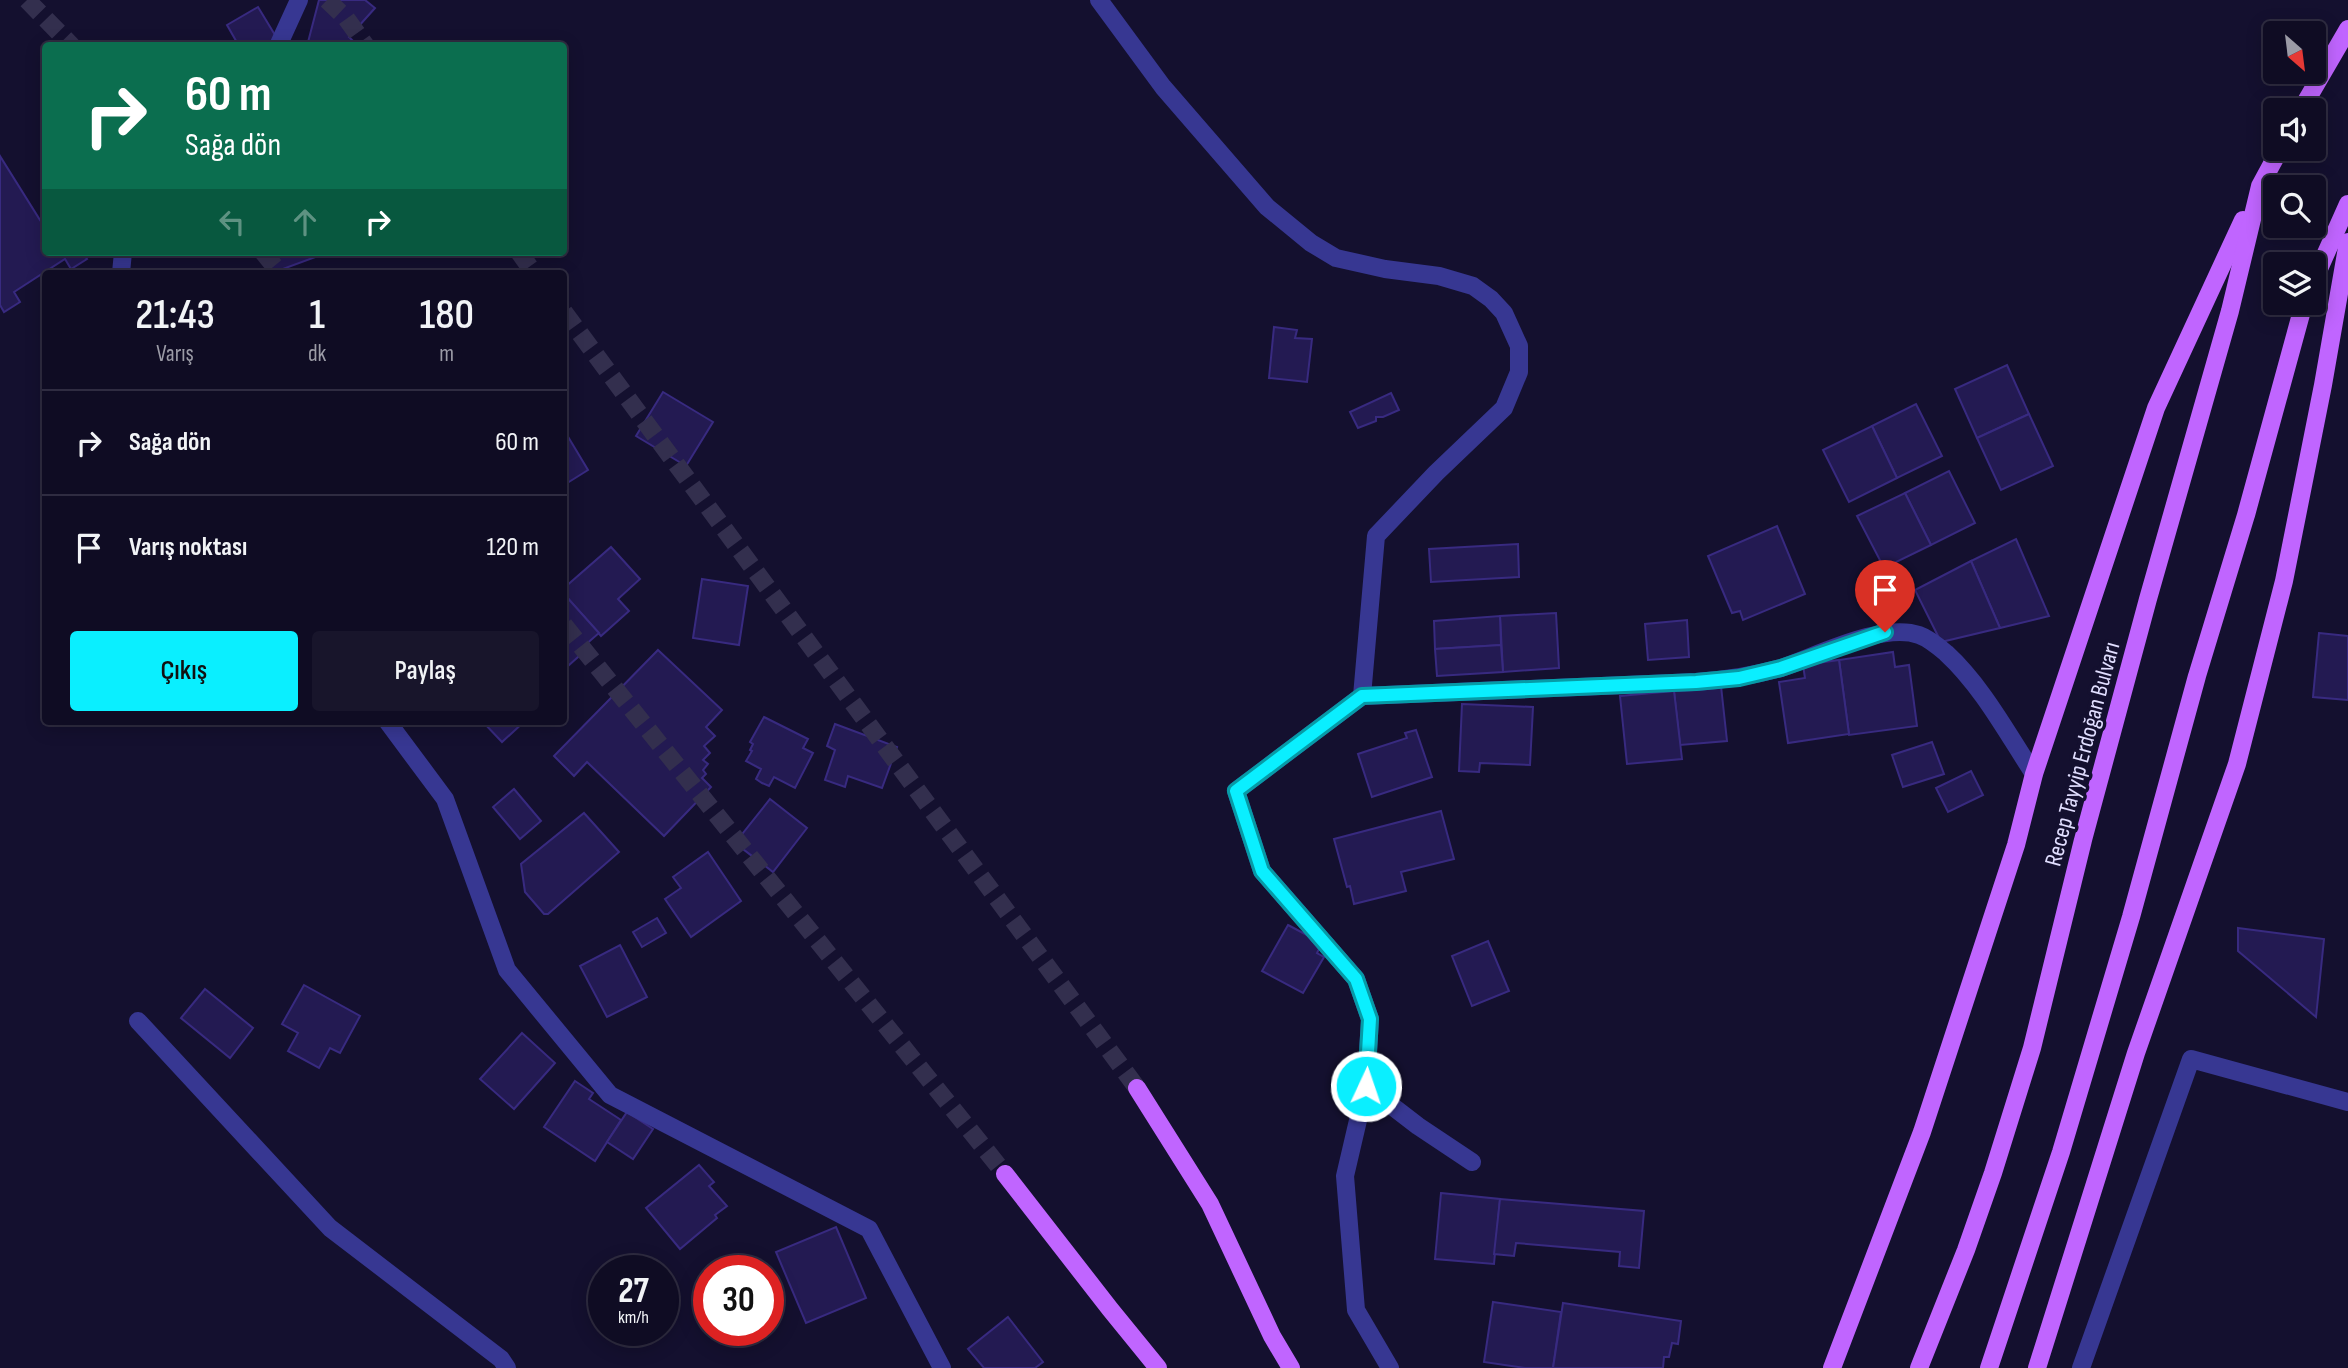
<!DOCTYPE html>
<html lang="tr">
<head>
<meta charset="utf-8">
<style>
  :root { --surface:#0f0c23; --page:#18152b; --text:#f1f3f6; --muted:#9b9ba6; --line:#2f2c41; --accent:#0aefff }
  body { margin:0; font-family:"Sofia Sans Condensed",sans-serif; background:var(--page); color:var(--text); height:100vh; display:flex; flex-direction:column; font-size:26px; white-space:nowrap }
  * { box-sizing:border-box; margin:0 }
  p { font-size:23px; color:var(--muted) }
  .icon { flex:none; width:38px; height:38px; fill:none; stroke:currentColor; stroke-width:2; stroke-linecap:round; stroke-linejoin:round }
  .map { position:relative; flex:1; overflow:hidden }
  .panel { position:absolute; left:42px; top:270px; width:525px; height:455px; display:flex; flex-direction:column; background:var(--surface); border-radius:7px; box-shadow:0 4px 18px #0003,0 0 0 2px var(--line) }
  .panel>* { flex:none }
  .hud { position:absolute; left:42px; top:42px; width:525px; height:214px; border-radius:7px; box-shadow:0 4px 18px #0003,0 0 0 2px var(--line); background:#0b6e4f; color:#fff; overflow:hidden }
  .needle { width:46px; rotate:152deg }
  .fabs { position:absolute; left:2263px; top:21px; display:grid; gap:14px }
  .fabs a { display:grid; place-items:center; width:63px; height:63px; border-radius:7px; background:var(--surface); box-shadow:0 4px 18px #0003,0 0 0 2px var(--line); font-size:35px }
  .speed { position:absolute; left:588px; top:1255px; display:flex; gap:14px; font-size:35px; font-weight:700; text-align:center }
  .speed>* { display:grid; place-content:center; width:91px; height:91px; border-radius:50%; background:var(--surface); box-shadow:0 4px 18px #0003,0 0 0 2px var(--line); line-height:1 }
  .speed small { font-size:18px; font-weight:400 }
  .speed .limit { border:10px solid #d22; background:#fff; color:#111 }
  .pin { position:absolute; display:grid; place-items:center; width:60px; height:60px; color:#fff; margin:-72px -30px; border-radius:50% 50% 50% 0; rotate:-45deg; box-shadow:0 0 7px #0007 }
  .pin .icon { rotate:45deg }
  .me { position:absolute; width:77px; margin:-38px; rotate:3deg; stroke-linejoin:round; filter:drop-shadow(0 0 5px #0008) }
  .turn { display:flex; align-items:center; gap:24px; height:147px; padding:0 28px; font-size:32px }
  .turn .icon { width:91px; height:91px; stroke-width:2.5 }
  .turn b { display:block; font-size:49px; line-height:60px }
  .lanes { display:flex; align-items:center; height:66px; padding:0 28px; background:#0003; justify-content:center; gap:35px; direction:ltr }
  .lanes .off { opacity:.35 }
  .eta { display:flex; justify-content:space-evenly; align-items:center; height:119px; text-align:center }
  .eta b { font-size:42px; font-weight:600; line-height:49px }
  .button { display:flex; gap:14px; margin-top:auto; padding:14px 28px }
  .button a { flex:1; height:80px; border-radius:7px; background:var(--accent); color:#111; font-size:28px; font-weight:600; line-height:80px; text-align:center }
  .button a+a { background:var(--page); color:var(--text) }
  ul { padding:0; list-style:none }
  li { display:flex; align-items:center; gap:21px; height:105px; padding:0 28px; border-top:2px solid var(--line) }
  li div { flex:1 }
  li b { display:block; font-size:26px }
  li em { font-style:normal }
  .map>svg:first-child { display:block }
  .building { fill:#231a52; stroke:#382a80; stroke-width:2 }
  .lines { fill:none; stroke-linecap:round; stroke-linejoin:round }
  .primary-tunnel { stroke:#332f4e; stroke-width:18; stroke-dasharray:18 9; stroke-linecap:butt }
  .street { stroke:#373792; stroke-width:18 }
  .primary { stroke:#c065ff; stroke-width:18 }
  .route-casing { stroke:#069ba6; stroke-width:18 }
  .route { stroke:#0aefff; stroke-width:12 }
  .labels { text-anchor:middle; stroke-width:7; stroke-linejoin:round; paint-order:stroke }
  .street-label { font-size:24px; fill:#e1deff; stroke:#14102f }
</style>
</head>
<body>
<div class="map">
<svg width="2348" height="1368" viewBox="0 0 2348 1368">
  <rect width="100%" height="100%" fill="#14102f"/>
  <g class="building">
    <polygon points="319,0 365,0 375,8 349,37 358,46 307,46"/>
    <polygon points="258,7 278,40 273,46 239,46 227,25"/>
    <polygon points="0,156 40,220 46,216 46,252 82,252 87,259 71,269 65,259 14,292 20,302 4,312 0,305"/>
    <polygon points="263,252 329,252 272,273 270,273"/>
    <polygon points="1274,327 1297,330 1295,338 1312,339 1307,382 1269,378"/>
    <polygon points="2007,365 2029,414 1977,438 1955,389"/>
    <polygon points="663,392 713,422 686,466 636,436"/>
    <polygon points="1391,393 1399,410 1383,417 1376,417 1376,421 1358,428 1350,412"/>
    <polygon points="1916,404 1942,456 1897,478 1872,426"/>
    <polygon points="2029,414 2053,466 2001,490 1977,438"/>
    <polygon points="1872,426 1897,478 1849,502 1823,450"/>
    <polygon points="564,430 588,470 564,485"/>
    <polygon points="1949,471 1975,523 1931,545 1905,493"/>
    <polygon points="1905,493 1931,545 1884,568 1857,516"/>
    <polygon points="1777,526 1805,594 1743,620 1740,611 1732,613 1708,556"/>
    <polygon points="2016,539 2049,616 2000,628 1971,561"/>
    <polygon points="1518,544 1519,577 1431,582 1429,549"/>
    <polygon points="611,547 640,579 618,599 629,611 601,636 564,594 564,588"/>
    <polygon points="1971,561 2000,628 1941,642 1915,590"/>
    <polygon points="702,579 748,586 739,645 693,638"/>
    <polygon points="564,594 599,633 584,646 587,649 568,666 564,661"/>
    <polygon points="1556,613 1559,668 1503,672 1500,616"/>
    <polygon points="1500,616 1501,645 1435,649 1434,621"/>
    <polygon points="1687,620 1689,657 1648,660 1645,624"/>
    <polygon points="2319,633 2348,636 2348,700 2313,697"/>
    <polygon points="1501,645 1503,672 1437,676 1435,649"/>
    <polygon points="658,650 722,710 706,727 715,736 704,746 710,753 703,760 708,764 703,770 706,774 702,778 711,787 664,836 587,762 574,776 554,756"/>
    <polygon points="1893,652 1895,667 1909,665 1917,726 1849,735 1839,660"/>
    <polygon points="1839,660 1849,734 1788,743 1779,682 1805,678 1803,665"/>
    <polygon points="1721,686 1727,741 1680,745 1674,691"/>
    <polygon points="1674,691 1682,759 1627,764 1620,696"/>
    <polygon points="1462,704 1533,707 1530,765 1480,763 1479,772 1459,771"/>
    <polygon points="764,717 808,739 803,748 813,753 795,788 774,777 769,786 762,783 756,779 761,769 746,761 752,751 750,750 753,744 750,742"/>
    <polygon points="482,721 525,721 502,742"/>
    <polygon points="835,724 897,747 882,788 848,776 845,787 825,780 835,750 827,746"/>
    <polygon points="1416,730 1432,777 1372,797 1358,754 1407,738 1405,733"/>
    <polygon points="1932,742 1944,774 1903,787 1892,755"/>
    <polygon points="1971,771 1983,795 1948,812 1936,788"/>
    <polygon points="514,789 541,821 520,839 493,807"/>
    <polygon points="770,799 807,828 773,872 735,843"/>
    <polygon points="1441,811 1454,859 1401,872 1406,891 1354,904 1350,886 1347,887 1334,839"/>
    <polygon points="584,813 619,852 548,914 544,914 525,892 521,864"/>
    <polygon points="708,852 741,901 691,937 665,899 681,888 673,877"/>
    <polygon points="657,918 666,933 642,947 633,932"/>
    <polygon points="1288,925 1322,943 1317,953 1324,957 1303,993 1262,971"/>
    <polygon points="2238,928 2324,939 2316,1017 2238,951"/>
    <polygon points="1488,941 1509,991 1472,1006 1452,956"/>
    <polygon points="620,945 647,997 607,1017 580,966"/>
    <polygon points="304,985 360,1016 340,1053 330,1048 319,1068 288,1051 298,1033 282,1024"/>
    <polygon points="205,989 253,1028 230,1058 181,1018"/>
    <polygon points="522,1033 555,1063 514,1109 480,1079"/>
    <polygon points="575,1081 593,1093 589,1099 621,1120 595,1161 544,1127"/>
    <polygon points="627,1112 653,1129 633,1159 607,1142"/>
    <polygon points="699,1165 714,1182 709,1186 727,1206 715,1215 717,1218 680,1249 646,1208"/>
    <polygon points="1441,1193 1500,1199 1494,1264 1435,1259"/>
    <polygon points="1500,1199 1644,1211 1639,1268 1619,1266 1620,1252 1516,1243 1514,1256 1494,1254"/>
    <polygon points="836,1227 866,1298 806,1323 776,1252"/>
    <polygon points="1493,1302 1561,1312 1553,1368 1525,1368 1484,1362"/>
    <polygon points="1563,1303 1681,1321 1678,1344 1672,1343 1669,1357 1664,1357 1663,1368 1553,1368"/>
    <polygon points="1008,1317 1043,1362 1035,1368 984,1368 968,1349"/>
  </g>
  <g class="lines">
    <g class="primary-tunnel">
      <polyline points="27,0 72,46"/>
      <polyline points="327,0 346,18 366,46"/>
      <polyline points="263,252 280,273"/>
      <polyline points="519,252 534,273"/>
      <polyline points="564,312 1137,1088"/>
      <polyline points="564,625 1005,1174"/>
    </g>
    <g class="street">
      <polyline points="1099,0 1163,87 1267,207 1311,243 1336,258 1385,269 1439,276 1473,286 1491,299 1504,313 1519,346 1519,372 1504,408 1436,473 1376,536 1362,696"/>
      <polyline points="278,46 299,0"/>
      <polyline points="121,273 123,252"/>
      <polyline points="387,721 445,799 507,970 610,1095 869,1229 942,1368"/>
      <polyline points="138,1021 330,1228 501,1359 507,1368"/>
      <polyline points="1366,1086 1345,1176 1356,1310 1390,1368"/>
      <path d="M1472 1162 1418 1126 1366 1086 1370 1019 1356 979 1262 871 1236 791 1362 696 1696 682C1725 680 1753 676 1781 668 1817 656 1882 622 1919 635 1928 638 1939 647 1946 653 1982 686 2007 733 2034 774"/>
      <polyline points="2081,1368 2191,1059 2348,1102"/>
    </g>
    <g class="primary">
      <polyline points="2301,110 2348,29"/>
      <polyline points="2314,280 2348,204"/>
      <polyline points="1137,1088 1210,1204 1272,1336 1291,1368"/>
      <polyline points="1005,1174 1110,1309 1158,1368"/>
      <polyline points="1832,1368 1922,1132 2016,845 2034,774 2156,408 2243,220"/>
      <polyline points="1919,1368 1966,1250 1993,1173 2032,1048 2083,840 2148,599 2230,311 2260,186 2280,149"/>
      <polyline points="1989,1368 2061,1152 2131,917 2197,676 2246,515 2304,303"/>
      <polyline points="2037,1368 2136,1053 2237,764 2284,581 2323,385 2348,242"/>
    </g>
  </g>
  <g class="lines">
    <g class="route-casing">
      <polyline id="route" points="1366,1086 1370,1019 1356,979 1262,871 1236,791 1362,696 1696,682 1739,678 1781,668 1885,632"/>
    </g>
    <use href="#route" class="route"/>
  </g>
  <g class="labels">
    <g class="street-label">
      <text transform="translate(2082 754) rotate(-75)" y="8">Recep Tayyip Erdoğan Bulvarı</text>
    </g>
  </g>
</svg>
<div class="fabs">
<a><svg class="needle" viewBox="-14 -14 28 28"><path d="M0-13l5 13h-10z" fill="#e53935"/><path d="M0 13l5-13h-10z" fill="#9b9ba6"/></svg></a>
<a><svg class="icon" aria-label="sound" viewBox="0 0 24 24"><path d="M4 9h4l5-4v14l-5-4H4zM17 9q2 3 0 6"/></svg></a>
<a><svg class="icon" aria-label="search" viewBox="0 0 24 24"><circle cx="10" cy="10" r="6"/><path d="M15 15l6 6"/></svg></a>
<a><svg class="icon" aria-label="layers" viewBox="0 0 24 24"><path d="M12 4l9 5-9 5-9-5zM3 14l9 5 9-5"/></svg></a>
</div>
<div class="speed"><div>27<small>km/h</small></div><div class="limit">30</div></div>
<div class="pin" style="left:1885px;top:632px;background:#d93025"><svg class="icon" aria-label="arrive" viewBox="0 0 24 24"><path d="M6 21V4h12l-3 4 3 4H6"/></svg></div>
<svg class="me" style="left:1366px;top:1086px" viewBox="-20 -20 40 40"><circle r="17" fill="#0aefff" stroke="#fff" stroke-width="3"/><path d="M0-11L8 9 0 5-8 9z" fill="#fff"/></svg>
<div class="hud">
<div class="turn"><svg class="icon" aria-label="right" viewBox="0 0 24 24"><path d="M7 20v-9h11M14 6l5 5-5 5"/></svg><div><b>60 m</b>Sağa dön</div></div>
<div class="lanes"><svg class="icon off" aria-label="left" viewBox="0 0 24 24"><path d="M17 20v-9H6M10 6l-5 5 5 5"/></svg><svg class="icon off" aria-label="ahead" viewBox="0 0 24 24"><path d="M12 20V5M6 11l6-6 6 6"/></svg><svg class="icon" aria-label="right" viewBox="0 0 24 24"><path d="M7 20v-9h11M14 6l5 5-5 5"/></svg></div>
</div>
<section class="panel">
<div class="eta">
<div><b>21:43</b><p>Varış</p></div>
<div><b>1</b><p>dk</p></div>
<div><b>180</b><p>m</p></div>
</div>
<ul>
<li><svg class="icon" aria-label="right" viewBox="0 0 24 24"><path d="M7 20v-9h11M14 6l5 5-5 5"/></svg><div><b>Sağa dön</b></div><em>60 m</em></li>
<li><svg class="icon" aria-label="arrive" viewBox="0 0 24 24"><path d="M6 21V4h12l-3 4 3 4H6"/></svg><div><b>Varış noktası</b></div><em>120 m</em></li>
</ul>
<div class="button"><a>Çıkış</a><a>Paylaş</a></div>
</section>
</div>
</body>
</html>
